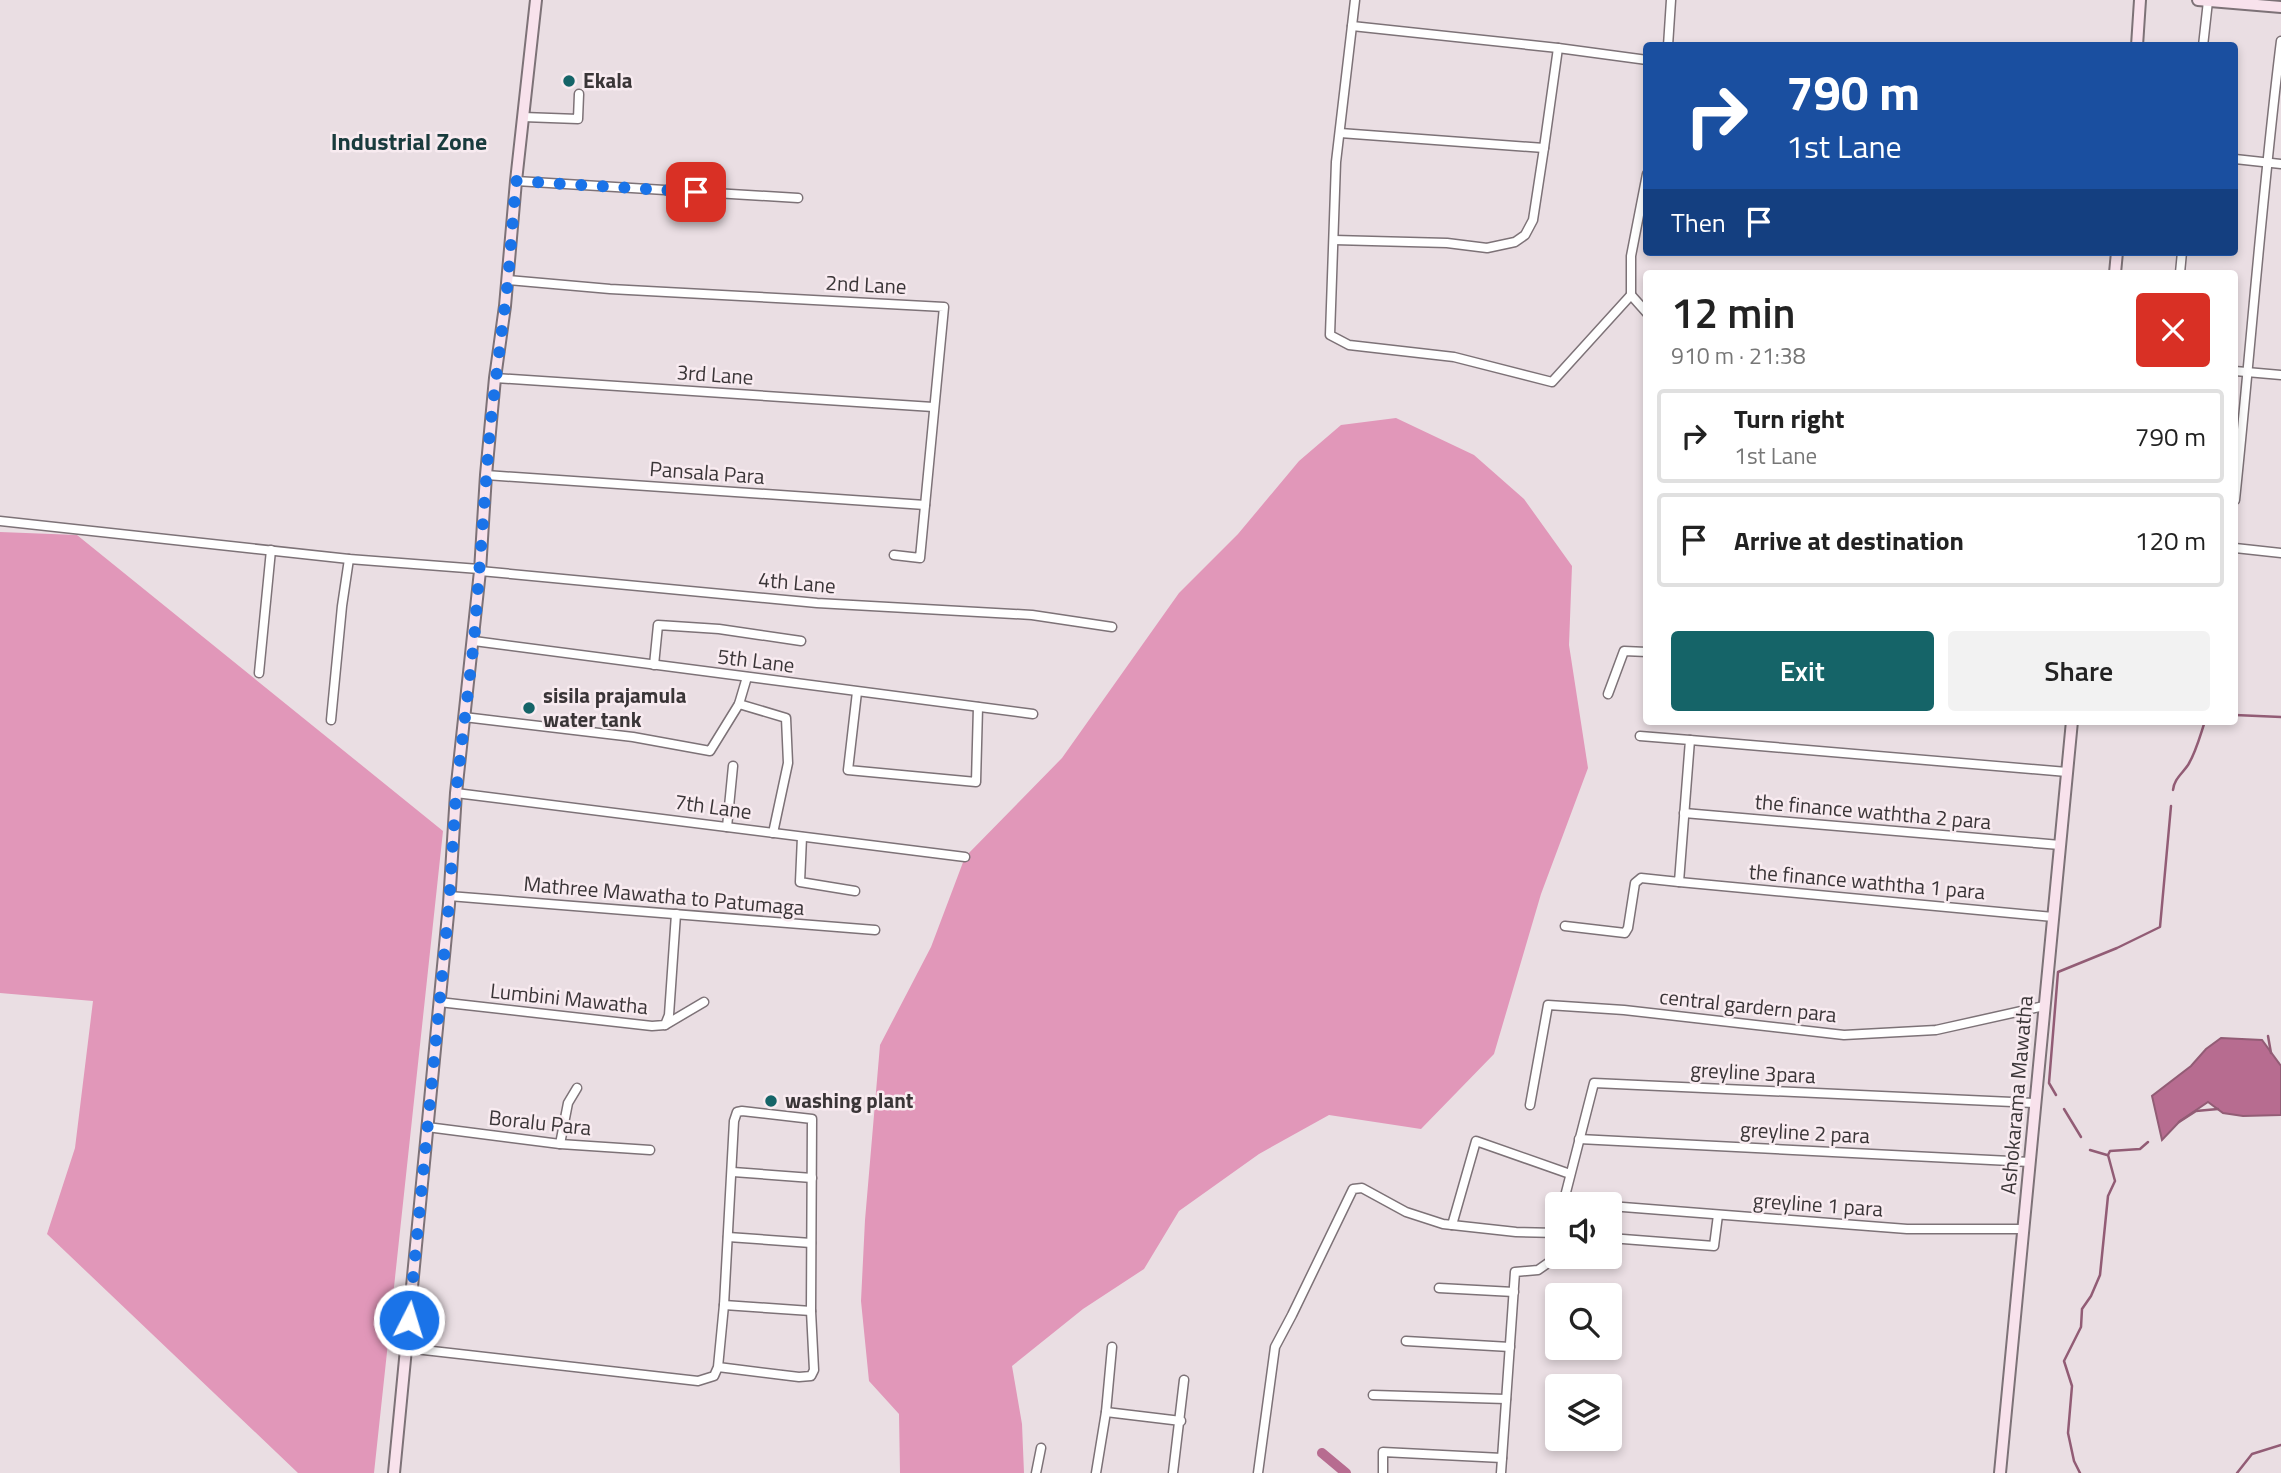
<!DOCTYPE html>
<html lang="en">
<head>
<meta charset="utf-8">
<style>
  :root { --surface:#fff; --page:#f2f2f2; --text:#222; --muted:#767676; --line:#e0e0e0; --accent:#156468 }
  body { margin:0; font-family:"Titillium Web",sans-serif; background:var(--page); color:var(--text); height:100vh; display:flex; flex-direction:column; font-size:26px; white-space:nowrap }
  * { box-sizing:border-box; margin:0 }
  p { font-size:23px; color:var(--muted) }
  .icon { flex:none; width:38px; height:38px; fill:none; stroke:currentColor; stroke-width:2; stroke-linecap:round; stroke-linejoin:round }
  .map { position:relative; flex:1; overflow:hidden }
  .details { position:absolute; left:1643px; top:270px; width:595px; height:455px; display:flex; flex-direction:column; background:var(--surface); border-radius:7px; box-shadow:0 4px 10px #0003 }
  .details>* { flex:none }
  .guide { position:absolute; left:1643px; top:42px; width:595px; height:214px; border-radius:7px; box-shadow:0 4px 10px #0003; background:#1a4fa0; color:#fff; overflow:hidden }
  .controls { position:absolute; left:1545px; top:1192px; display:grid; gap:14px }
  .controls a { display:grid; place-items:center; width:77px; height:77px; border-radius:7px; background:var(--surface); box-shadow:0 4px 10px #0003; font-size:35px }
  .pin { position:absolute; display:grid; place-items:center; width:60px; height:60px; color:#fff; margin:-30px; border-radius:14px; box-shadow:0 4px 10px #0006 }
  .me { position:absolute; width:77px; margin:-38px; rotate:5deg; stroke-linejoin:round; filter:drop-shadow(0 0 5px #0008) }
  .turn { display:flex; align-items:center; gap:24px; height:147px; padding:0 28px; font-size:32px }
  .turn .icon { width:91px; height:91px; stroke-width:2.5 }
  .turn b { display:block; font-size:49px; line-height:60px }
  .then { display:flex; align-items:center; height:66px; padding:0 28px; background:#0003; gap:14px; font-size:26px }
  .round { display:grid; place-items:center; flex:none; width:74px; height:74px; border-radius:7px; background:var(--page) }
  .head { display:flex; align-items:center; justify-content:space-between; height:119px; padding:0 28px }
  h1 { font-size:42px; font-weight:600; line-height:52px }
  .button { display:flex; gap:14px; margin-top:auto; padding:14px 28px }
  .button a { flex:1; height:80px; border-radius:7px; background:var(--accent); color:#fff; font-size:28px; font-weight:600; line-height:80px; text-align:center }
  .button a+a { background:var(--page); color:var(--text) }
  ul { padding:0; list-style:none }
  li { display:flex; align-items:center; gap:21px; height:94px; margin:0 14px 10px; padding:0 14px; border:4px solid var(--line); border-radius:7px }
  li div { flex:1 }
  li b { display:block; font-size:26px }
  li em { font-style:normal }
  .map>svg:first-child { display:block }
  .green { fill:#e197b9 }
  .water { fill:#b76c90; stroke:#925c75; stroke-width:2 }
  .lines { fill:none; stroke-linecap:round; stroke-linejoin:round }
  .stream { stroke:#925c75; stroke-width:2.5 }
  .canal { stroke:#b76c90; stroke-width:10 }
  .street-casing { stroke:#7d7277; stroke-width:11 }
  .secondary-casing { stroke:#7d7277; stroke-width:14 }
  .street { stroke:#fff; stroke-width:8 }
  .secondary { stroke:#f8e2ec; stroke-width:10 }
  .route { stroke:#1a73e8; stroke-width:12; stroke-dasharray:0 21.6 }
  .poi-dot { fill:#156468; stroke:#f8ebf0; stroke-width:2.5 }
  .labels { text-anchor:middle; stroke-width:5; stroke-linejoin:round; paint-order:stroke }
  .poi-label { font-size:21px; font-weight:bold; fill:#3a3537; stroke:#f8ebf0; text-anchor:start }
  .street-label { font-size:21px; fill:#3a3537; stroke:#f8ebf0 }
  .quarter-label { font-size:24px; font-weight:bold; fill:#193b3d; stroke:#f8ebf0 }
</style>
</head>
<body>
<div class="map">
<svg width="2281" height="1473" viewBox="0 0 2281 1473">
  <rect width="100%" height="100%" fill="#eadee3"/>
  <g class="green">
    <polygon points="1396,418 1474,455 1524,499 1572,566 1569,645 1588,768 1541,894 1494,1054 1421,1129 1329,1115 1259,1154 1179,1211 1144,1269 1083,1309 1012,1366 1022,1424 1024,1473 900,1473 899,1414 869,1381 861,1301 865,1220 880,1045 931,947 965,857 1062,758 1179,593 1238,534 1299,461 1341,425"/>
    <polygon points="0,532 77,535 443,831 374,1473 298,1473 47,1234 75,1148 93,1001 0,993"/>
  </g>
  <polygon class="water" points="2221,1038 2262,1040 2281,1066 2281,1115 2243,1116 2223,1113 2208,1102 2180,1121 2162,1140 2152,1096 2191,1066 2206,1049"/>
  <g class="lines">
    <g class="stream">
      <polyline points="2235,715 2281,717"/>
      <path d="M2173 790C2174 779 2182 774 2188 765 2196 752 2200 736 2205 721"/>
      <polyline points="2268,1036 2271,1053"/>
      <polyline points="2056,1095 2049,1083 2058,972 2117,948 2160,927 2171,806"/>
      <polyline points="2064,1109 2081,1137"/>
      <polyline points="2179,1122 2196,1111 2218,1109"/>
      <polyline points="2090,1150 2107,1155"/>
      <polyline points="2080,1473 2074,1461 2068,1433 2072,1386 2064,1361 2081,1327 2082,1309 2091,1296 2100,1275 2108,1196 2115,1181 2108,1155 2110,1151 2140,1149 2148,1142"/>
      <polyline points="2237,1473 2252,1454 2281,1445"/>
    </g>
    <polyline class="canal" points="1322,1453 1346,1473"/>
    <g class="street-casing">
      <g id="street">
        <polyline points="1355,0 1336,162 1330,335 1349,345 1454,357 1552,382 1631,295"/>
        <polyline points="1352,26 1558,48 1647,60"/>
        <polyline points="1668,46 1671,0"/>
        <polyline points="2203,46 2208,1"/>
        <polyline points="523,117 578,119 579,94"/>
        <polyline points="1340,133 1544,148 1558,48"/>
        <polyline points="2235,159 2281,164"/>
        <polyline points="516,181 798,198"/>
        <polyline points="1334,240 1447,243 1487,248 1515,242 1525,235 1533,220 1544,148"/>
        <polyline points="2180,273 2182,252"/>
        <polyline points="508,280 610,289 944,307 920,558 894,555"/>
        <polyline points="1631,295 1631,256 1647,174"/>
        <polyline points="1631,295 1647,313"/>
        <polyline points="2235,371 2281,375"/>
        <polyline points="495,378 933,407"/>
        <polyline points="486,475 925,505"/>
        <path d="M2235 500C2251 347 2262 193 2281 41"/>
        <polyline points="0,521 349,559 479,569"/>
        <polyline points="2235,548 2281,553"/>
        <polyline points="480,571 817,603 1032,615 1112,627"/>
        <polyline points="474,641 1033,714"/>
        <polyline points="654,665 658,625 719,629 801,641"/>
        <polyline points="259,673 271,550"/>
        <polyline points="857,692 848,770 976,782 978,707"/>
        <polyline points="1608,694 1624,651 1647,652"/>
        <polyline points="739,704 786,718 788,763 773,833"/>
        <polyline points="464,717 633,737 710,751 739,704 747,677"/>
        <polyline points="331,720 342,606 349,559"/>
        <polyline points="1690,740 2067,772"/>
        <polyline points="456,793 965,857"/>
        <polyline points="1684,813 2060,845"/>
        <polyline points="727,827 733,766"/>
        <polyline points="802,837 800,882 855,891"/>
        <polyline points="1679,882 2053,917"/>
        <polyline points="449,896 875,930"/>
        <polyline points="1565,926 1625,933 1628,928 1635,883 1641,878 1679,882 1690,740 1640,736"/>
        <polyline points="439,1002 652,1026 665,1025 669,1015 676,914"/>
        <polyline points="665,1025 704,1002"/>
        <polyline points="1530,1105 1548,1005 1624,1010 1844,1035 1936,1030 2044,1006"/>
        <polyline points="427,1127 560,1144 650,1150"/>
        <polyline points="1579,1139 2030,1162"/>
        <polyline points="560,1144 568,1103 577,1088"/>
        <polyline points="733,1172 812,1178"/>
        <polyline points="1564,1202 1584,1204"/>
        <polyline points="1563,1204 1594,1083 2036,1103"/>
        <polyline points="1610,1206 1907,1229 2024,1229"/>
        <polyline points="1452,1225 1476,1141 1570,1174"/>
        <polyline points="1558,1231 1558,1248"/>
        <polyline points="728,1237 811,1243"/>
        <polyline points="1610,1238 1714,1246 1718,1215"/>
        <polyline points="1439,1288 1514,1292"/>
        <polyline points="724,1305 811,1311"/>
        <polyline points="1406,1341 1510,1347"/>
        <polyline points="406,1348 698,1381 714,1376 718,1367 724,1305 734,1121 737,1112 742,1111 812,1119 811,1311 814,1370 811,1376 799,1377 718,1367"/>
        <polyline points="1373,1395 1506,1399"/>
        <polyline points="1106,1412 1181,1421"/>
        <polyline points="1036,1473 1041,1448"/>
        <polyline points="1096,1473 1106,1412 1112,1347"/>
        <polyline points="1173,1473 1184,1380"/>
        <polyline points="1258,1473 1275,1347 1292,1315 1353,1189 1362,1188 1406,1212 1443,1224 1516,1232 1558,1233"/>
        <polyline points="1383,1473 1383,1452 1502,1458"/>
        <polyline points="1501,1473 1515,1272 1538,1270 1558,1256"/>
      </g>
    </g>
    <g class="secondary-casing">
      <g id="secondary">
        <polyline points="2198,0 2281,7"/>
        <polyline points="2137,46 2140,0"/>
        <polyline points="2115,273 2117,252"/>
        <polyline points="394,1473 449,904 456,793 480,571 486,475 495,378 505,306 516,181 536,0"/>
        <polyline points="2000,1473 2072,721"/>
      </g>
    </g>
    <use href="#street" class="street"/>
    <use href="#secondary" class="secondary"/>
  </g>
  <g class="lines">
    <polyline class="route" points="409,1320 449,904 456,793 474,641 490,428 508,280 516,181 696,192"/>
  </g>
  <g class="poi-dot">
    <circle cx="569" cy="81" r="7"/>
    <circle cx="529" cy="708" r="7"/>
    <circle cx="771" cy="1101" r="7"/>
  </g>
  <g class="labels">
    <g class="poi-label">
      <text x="583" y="88">Ekala</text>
      <text x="543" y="703">sisila prajamula<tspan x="543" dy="24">water tank</tspan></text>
      <text x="785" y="1108">washing plant</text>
    </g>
    <g class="street-label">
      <text transform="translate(866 285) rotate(3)" y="7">2nd Lane</text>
      <text transform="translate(715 375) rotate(4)" y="7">3rd Lane</text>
      <text transform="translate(707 473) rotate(4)" y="7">Pansala Para</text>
      <text transform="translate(797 583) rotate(5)" y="7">4th Lane</text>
      <text transform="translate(756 661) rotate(7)" y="7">5th Lane</text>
      <text transform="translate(713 807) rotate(8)" y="7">7th Lane</text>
      <text transform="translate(1873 812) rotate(5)" y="7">the finance waththa 2 para</text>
      <text transform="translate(1867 882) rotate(5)" y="7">the finance waththa 1 para</text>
      <text transform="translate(664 896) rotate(5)" y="7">Mathree Mawatha to Patumaga</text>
      <text transform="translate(569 999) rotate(6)" y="7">Lumbini Mawatha</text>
      <text transform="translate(1748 1006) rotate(6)" y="7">central gardern para</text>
      <text transform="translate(1753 1073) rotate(3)" y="7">greyline 3para</text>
      <text transform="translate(2017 1095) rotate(-85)" y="7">Ashokarama Mawatha</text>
      <text transform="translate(540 1123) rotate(6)" y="7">Boralu Para</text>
      <text transform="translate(1805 1133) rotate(3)" y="7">greyline 2 para</text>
      <text transform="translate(1818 1205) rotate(4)" y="7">greyline 1 para</text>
    </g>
    <g class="quarter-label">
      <text x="409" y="150">Industrial Zone</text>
    </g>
  </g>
</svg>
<div class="controls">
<a><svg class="icon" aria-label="sound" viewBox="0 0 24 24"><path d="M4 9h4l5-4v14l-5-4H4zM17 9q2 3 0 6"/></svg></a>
<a><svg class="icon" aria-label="search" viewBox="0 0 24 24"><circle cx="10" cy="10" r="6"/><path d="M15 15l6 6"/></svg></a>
<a><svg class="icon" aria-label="layers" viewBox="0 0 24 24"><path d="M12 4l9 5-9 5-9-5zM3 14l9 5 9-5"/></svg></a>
</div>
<div class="pin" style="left:696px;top:192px;background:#d93025"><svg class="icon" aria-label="arrive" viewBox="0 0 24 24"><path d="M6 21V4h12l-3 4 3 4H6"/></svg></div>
<svg class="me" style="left:409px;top:1320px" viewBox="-20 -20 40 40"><circle r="17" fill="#1a73e8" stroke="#fff" stroke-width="3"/><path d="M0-11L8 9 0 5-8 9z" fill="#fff"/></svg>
<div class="guide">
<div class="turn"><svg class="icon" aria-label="right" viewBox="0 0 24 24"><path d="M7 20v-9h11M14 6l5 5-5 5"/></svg><div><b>790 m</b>1st Lane</div></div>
<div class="then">Then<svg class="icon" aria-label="arrive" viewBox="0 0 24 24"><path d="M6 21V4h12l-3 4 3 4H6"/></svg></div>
</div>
<section class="details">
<div class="head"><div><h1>12 min</h1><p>910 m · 21:38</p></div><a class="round" style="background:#d93025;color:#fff"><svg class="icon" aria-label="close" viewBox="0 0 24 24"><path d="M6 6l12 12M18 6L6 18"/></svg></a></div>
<ul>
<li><svg class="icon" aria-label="right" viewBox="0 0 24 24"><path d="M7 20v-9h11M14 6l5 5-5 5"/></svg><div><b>Turn right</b><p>1st Lane</p></div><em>790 m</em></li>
<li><svg class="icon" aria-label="arrive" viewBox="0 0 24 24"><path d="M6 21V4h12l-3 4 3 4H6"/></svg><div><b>Arrive at destination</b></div><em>120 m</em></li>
</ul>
<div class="button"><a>Exit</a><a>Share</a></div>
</section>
</div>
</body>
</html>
